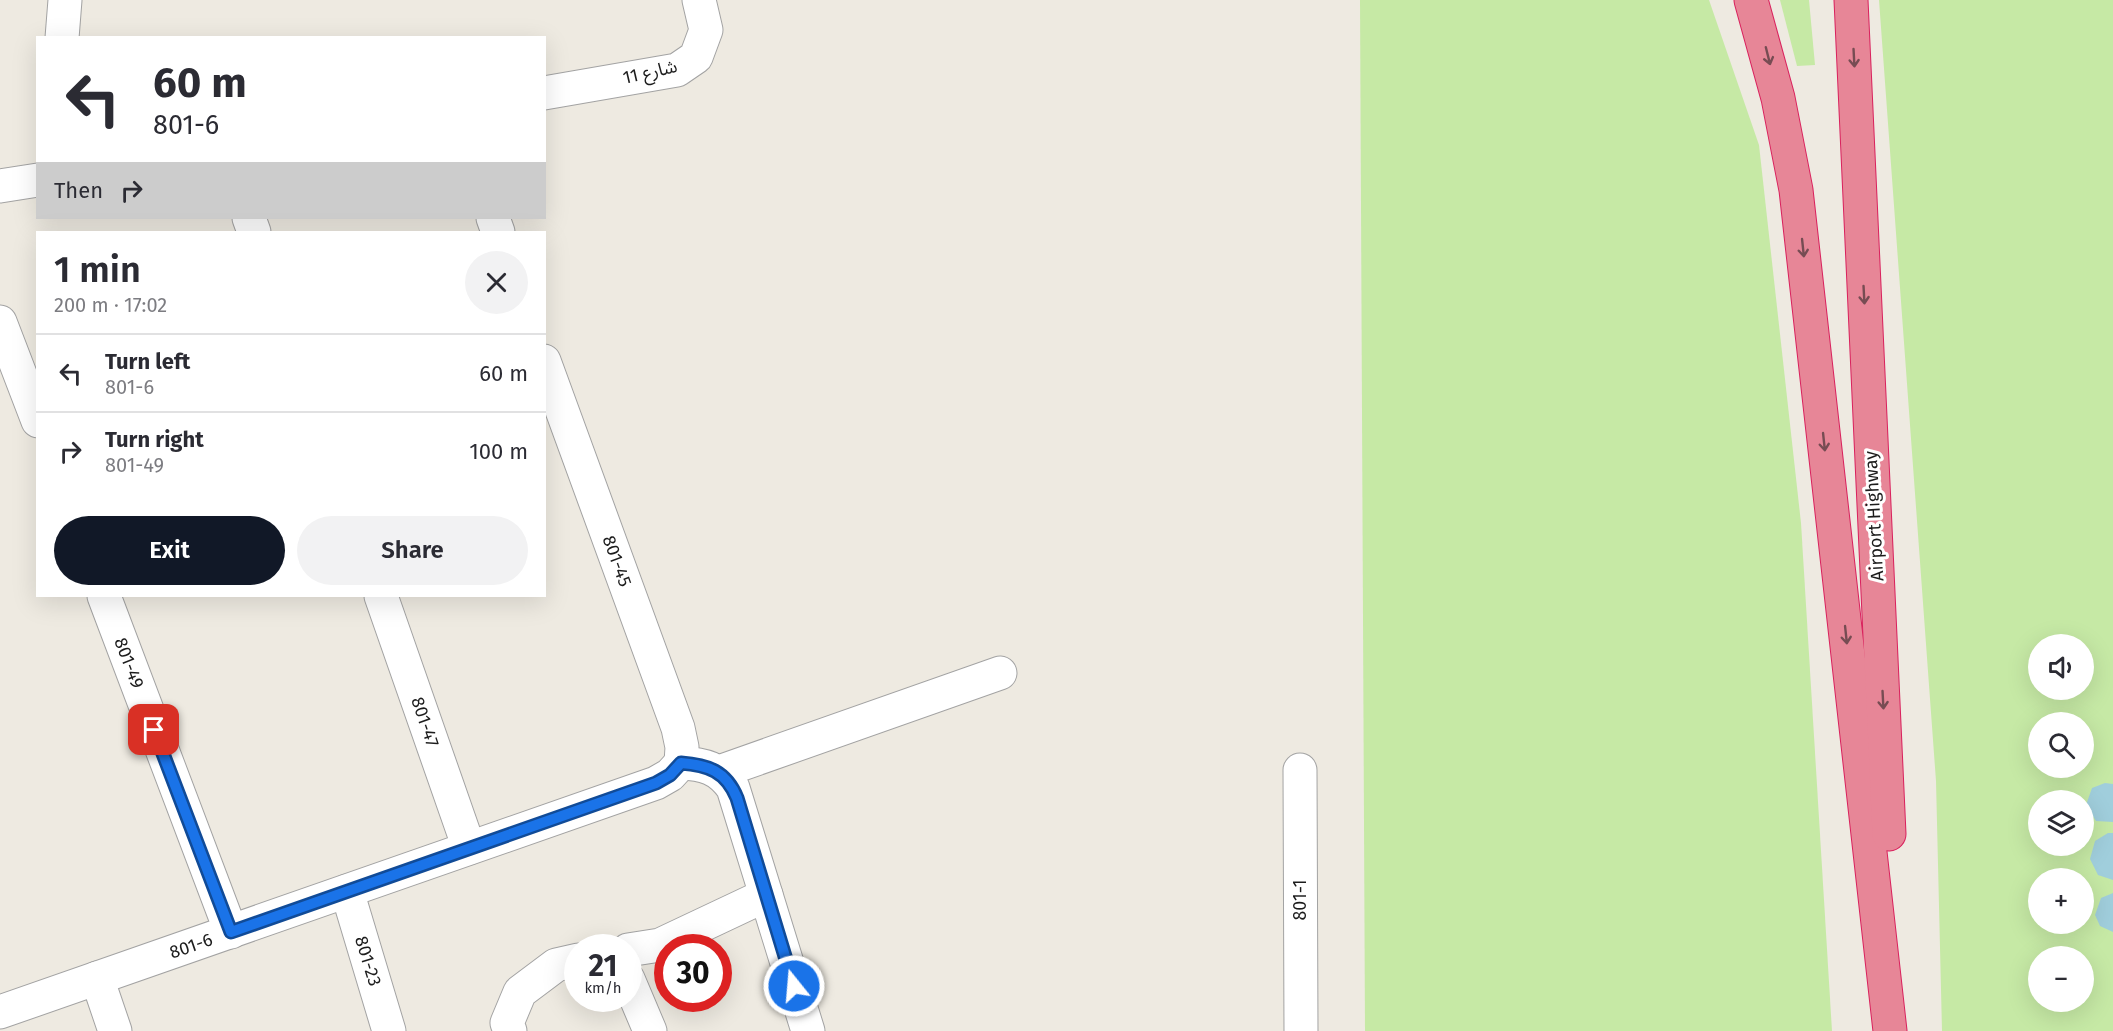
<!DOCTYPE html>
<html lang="en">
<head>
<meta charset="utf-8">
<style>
  :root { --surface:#fff; --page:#f2f2f3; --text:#2b2b33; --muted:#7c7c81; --line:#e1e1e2; --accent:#111827 }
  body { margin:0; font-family:"Fira Sans","Noto Sans Arabic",sans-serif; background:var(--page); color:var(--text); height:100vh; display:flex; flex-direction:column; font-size:22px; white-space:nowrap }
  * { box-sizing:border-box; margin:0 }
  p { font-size:20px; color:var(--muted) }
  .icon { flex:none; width:33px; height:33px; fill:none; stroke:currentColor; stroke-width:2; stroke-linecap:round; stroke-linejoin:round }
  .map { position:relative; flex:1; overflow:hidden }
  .panel { position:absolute; left:36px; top:231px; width:510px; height:366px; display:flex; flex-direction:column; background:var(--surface); border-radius:0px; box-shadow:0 6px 24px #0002 }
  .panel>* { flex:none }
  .hud { position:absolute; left:36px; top:36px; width:510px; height:183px; border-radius:0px; box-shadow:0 6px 24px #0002; background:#fff; color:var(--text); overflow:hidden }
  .buttons { position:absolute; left:2028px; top:634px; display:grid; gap:12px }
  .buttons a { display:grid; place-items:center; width:66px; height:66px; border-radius:50%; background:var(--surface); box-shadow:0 6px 24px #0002; font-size:30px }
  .speed { position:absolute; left:564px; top:934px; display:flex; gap:12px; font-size:30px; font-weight:700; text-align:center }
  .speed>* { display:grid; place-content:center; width:78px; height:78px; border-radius:50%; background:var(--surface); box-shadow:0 6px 24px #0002; line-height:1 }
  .speed small { font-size:15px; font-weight:400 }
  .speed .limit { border:9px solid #d22; background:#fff; color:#111 }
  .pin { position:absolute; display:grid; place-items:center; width:51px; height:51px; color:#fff; margin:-26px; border-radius:12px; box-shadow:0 3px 9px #0006 }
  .me { position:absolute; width:66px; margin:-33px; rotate:343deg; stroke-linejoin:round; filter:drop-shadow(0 0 4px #0008) }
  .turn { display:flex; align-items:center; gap:21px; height:126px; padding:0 18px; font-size:27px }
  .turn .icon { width:78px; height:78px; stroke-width:2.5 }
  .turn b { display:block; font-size:42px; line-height:51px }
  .then { display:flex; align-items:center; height:57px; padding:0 18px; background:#0003; gap:12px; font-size:22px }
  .round { display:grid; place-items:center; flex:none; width:63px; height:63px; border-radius:32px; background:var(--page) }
  .head { display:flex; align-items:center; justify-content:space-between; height:102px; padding:0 18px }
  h1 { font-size:36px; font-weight:600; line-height:45px }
  .cta { display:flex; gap:12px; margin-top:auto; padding:12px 18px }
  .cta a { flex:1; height:69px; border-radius:36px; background:var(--accent); color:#fff; font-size:24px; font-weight:600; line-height:69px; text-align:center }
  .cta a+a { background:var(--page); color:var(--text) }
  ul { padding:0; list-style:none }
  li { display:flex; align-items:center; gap:18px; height:78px; padding:0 18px; border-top:2px solid var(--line) }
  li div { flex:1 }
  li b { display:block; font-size:22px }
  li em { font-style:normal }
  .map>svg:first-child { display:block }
  .grass { fill:#c6e9a5; fill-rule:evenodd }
  .water { fill:#a0cedc }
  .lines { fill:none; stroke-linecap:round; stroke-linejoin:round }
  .minor-casing { stroke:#a3a3a3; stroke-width:35 }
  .highway-casing { stroke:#d9215d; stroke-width:35 }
  .minor { stroke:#fff; stroke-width:33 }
  .highway { stroke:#e78697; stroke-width:33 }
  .oneway { stroke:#774c53 }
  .route-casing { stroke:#114b97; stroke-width:15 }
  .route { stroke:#1a73e8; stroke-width:10 }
  .labels { text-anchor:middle; stroke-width:6; stroke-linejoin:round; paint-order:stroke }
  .street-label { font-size:18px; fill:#1c1c1c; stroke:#fff }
</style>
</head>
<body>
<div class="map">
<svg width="2113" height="1031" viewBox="0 0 2113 1031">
  <rect width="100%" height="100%" fill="#eeeae1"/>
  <g class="grass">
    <polygon points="1360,0 1709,0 1759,145 1801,523 1832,1031 1365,1031"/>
    <polygon points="1780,0 1809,0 1815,65 1797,66"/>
    <path d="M1879 0H2113V1031H1942L1936 781ZM2038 645H2084V690H2038ZM2038 723H2084V768H2038ZM2038 801H2084V846H2038ZM2038 879H2084V924H2038ZM2038 957H2084V1002H2038Z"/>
  </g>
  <g class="water">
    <polygon points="2105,783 2113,784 2113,822 2096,821 2086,805 2092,788"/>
    <polygon points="2108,833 2113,833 2113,880 2098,875 2090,859 2095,841"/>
    <polygon points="2113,893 2113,932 2100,926 2095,915 2101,898"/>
  </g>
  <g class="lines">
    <g class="minor-casing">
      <g id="minor">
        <polyline points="62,38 65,0"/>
        <polyline points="544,93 677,70 696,57 706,30 699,0"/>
        <polyline points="0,186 38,180"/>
        <polyline points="249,218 254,232"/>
        <polyline points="493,218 498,232"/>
        <polyline points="0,322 38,421"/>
        <polyline points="544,361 678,728 682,747 681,763"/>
        <polyline points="104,596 231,932"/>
        <polyline points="381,596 469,848"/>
        <path d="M681 763C704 764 719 768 733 788L808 1031"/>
        <polyline points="1300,770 1301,1031"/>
        <polyline points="719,772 1000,673"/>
        <polyline points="347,891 389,1031"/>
        <polyline points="628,950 660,945 766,895"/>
        <polyline points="97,978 115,1031"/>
        <polyline points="628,979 650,1031"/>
        <polyline points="0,1012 656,783 670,775 681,763"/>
        <polyline points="510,1031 507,1023 520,992 556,965 578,960"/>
      </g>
    </g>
    <g class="highway-casing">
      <g id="highway">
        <polyline points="1751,0 1778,98 1796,190 1890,1031"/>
        <polyline points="1851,0 1889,834"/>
      </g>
    </g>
    <use href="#minor" class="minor"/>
    <use href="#highway" class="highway"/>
  </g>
  <defs><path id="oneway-shaft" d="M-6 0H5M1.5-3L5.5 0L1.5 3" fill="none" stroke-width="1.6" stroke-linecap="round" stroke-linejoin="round" transform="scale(1.5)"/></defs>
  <g class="oneway">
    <use href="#oneway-shaft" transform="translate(1768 56) rotate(76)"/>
    <use href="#oneway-shaft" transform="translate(1854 58) rotate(87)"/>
    <use href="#oneway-shaft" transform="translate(1803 248) rotate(84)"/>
    <use href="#oneway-shaft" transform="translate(1864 295) rotate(87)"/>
    <use href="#oneway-shaft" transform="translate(1824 442) rotate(84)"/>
    <use href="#oneway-shaft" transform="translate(1846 635) rotate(84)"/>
    <use href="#oneway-shaft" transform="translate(1883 700) rotate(87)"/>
  </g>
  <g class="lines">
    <g class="route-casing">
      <path id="route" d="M154 730 231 932 656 783 670 775 681 763C708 765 726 771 737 798L794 986"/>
    </g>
    <use href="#route" class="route"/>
  </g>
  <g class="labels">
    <g class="street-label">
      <text transform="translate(650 72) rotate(-13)" y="6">شارع 11</text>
      <text transform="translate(1874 516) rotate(-93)" y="6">Airport Highway</text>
      <text transform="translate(617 561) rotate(70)" y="6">801-45</text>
      <text transform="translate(129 663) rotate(69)" y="6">801-49</text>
      <text transform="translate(425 722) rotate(71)" y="6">801-47</text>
      <text transform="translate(1300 900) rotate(-90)" y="6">801-1</text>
      <text transform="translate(191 946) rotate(-19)" y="6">801-6</text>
      <text transform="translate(368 961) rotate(73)" y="6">801-23</text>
    </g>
  </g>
</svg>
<div class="buttons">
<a><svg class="icon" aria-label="sound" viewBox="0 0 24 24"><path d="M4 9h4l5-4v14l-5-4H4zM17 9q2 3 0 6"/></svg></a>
<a><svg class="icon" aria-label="search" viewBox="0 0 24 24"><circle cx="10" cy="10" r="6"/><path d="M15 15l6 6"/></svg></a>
<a><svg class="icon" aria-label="layers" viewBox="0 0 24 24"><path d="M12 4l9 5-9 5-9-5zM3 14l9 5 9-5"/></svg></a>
<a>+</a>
<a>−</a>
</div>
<div class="speed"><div>21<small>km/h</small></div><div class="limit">30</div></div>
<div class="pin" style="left:154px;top:730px;background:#d93025"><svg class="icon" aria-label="arrive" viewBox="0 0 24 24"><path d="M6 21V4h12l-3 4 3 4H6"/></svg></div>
<svg class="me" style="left:794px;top:986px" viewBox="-20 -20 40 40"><circle r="17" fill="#1a73e8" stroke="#fff" stroke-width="3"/><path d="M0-11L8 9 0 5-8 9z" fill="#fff"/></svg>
<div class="hud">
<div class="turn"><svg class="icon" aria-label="left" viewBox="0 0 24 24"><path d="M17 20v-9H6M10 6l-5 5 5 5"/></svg><div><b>60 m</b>801-6</div></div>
<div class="then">Then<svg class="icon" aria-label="right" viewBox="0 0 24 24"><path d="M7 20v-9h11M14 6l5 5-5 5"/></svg></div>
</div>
<section class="panel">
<div class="head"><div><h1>1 min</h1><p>200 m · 17:02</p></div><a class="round"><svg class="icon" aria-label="close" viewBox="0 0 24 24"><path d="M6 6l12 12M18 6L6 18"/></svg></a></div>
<ul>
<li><svg class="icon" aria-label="left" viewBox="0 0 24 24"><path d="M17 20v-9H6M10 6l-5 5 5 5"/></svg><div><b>Turn left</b><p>801-6</p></div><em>60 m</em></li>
<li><svg class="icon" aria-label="right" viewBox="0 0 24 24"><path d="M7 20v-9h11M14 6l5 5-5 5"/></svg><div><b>Turn right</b><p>801-49</p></div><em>100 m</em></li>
</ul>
<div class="cta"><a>Exit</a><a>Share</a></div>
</section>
</div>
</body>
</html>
